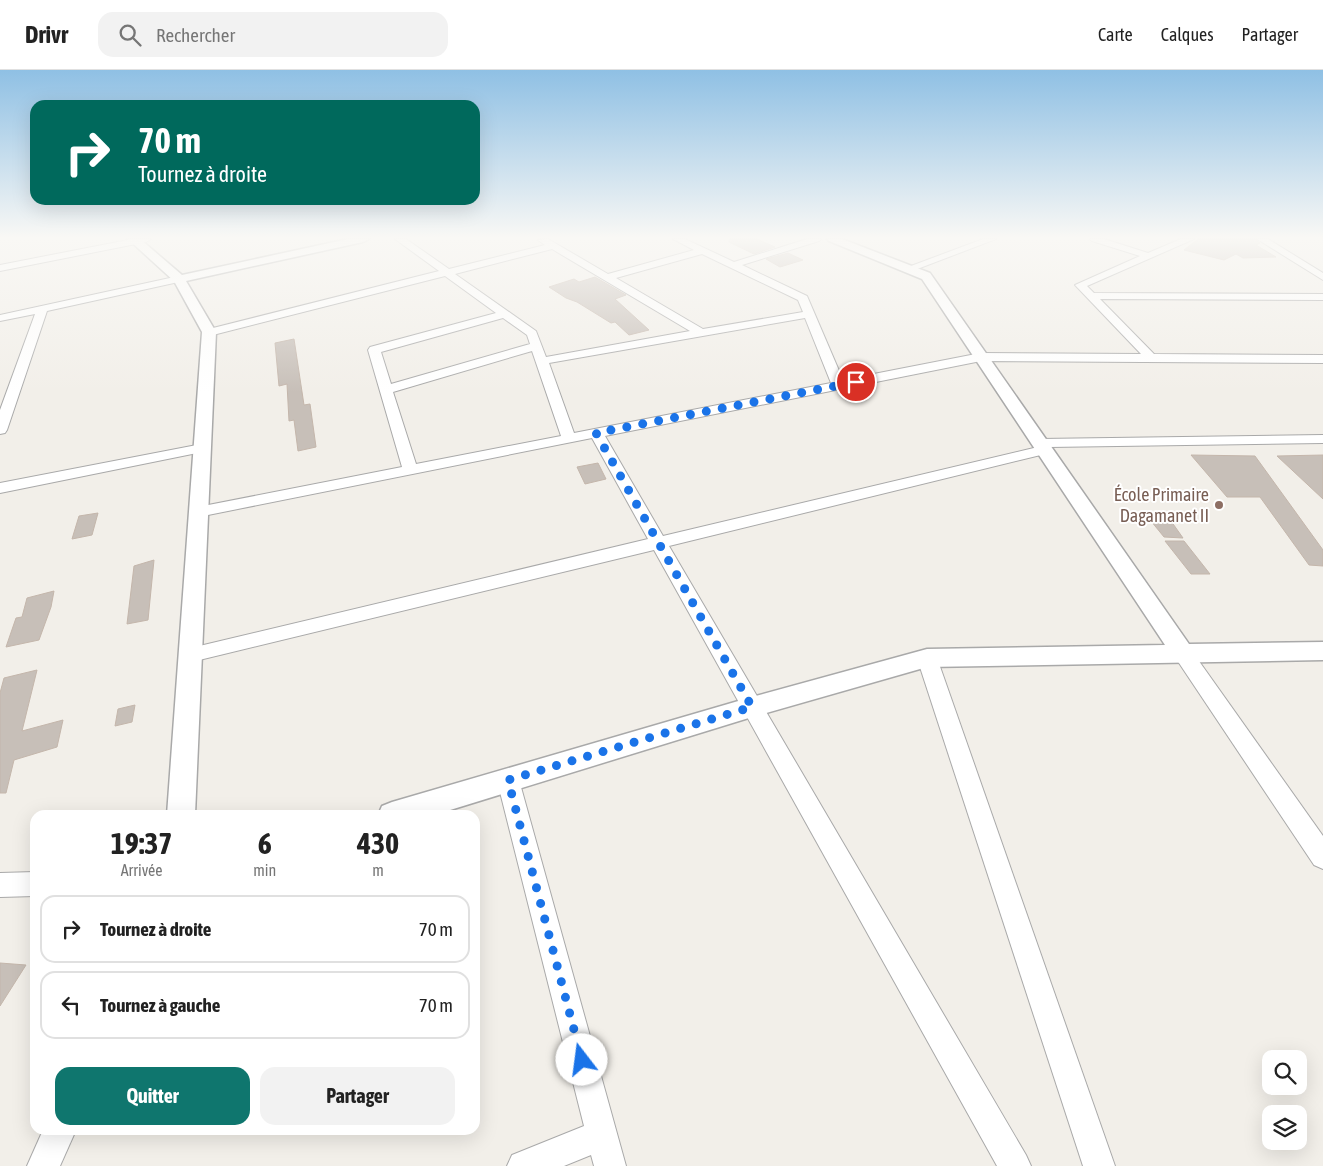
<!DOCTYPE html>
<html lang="fr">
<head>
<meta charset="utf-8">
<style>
  :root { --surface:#fff; --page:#f2f2f2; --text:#222; --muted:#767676; --line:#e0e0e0; --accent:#0f766e }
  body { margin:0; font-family:"Asap Condensed",sans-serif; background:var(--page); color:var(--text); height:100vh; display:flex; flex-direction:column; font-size:19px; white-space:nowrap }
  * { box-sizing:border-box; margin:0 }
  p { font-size:16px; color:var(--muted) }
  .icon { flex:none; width:28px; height:28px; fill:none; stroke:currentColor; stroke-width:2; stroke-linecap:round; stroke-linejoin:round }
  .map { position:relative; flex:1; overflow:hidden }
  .sheet { position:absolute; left:30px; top:740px; width:450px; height:325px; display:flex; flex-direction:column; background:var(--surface); border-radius:15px; box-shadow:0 5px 20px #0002 }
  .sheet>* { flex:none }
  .banner { position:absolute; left:30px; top:30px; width:450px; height:105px; border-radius:15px; box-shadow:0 5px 20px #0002; background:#00695c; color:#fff; overflow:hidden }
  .tools { position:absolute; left:1262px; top:980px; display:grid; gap:10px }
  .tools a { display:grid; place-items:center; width:45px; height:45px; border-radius:10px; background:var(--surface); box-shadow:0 5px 20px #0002; font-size:25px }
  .pin { position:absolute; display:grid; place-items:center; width:42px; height:42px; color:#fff; margin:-21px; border:2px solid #fff; border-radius:50%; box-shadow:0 1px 5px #0007 }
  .me { position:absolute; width:55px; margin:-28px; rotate:345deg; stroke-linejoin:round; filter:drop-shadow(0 0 4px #0008) }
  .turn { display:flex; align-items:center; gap:18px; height:105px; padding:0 25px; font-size:22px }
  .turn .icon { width:65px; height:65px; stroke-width:2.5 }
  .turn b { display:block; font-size:35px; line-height:42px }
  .eta { display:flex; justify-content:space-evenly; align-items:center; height:85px; text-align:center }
  .eta b { font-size:30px; font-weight:700; line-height:35px }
  .cta { display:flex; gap:10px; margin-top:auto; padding:10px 25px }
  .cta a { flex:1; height:58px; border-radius:15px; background:var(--accent); color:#fff; font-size:20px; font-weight:700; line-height:58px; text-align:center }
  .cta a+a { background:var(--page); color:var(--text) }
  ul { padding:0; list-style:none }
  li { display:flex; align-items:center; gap:15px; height:68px; margin:0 10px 8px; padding:0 15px; border:2px solid var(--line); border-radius:15px }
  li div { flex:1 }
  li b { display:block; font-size:19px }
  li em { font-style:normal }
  header { display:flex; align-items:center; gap:30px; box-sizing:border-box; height:70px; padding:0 25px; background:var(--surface); border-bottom:1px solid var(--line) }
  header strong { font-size:24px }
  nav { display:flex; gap:28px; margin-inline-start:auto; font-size:18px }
  .search { width:350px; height:45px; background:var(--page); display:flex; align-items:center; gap:12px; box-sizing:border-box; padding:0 18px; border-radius:15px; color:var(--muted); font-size:19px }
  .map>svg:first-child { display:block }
  .building { fill:#c7bfb8; stroke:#c4b6ab }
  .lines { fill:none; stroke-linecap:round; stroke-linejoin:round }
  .minor-casing { stroke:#a9a9a9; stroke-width:2 }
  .tertiary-casing { stroke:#a9a9a9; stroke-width:3 }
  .minor { fill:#fff; fill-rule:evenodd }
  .tertiary { fill:#fff; fill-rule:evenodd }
  .route { stroke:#1a73e8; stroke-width:9; stroke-dasharray:0 16.2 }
  .education-dot { fill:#8d6e63; stroke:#fff; stroke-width:2 }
  .labels { text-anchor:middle; stroke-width:4; stroke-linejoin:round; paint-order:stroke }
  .education-label { font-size:18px; fill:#785e54; stroke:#fff; text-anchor:end }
</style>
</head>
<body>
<header>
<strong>Drivr</strong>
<div class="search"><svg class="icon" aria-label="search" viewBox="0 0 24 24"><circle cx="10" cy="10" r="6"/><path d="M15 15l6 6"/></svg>Rechercher</div>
<nav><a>Carte</a><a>Calques</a><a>Partager</a></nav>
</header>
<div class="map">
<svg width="1323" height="1096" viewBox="0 0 1323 1096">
  <rect width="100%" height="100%" fill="#f2efe9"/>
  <g class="building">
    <polygon points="730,169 757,169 775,177 754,184 729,172"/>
    <polygon points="1198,169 1255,169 1260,173 1256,175 1276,187 1243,188 1236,184 1224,190 1184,180"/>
    <polygon points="788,183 803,190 780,197 766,189"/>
    <polygon points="595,207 626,225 615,229 649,260 629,265 615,252 611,253 577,232 566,228 549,217 574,209 579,212"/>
    <polygon points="294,269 304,335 310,334 316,377 298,381 294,350 289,351 287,314 279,316 275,273"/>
    <polygon points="1191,385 1255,386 1323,480 1323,496 1309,495 1260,427 1227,427"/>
    <polygon points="1323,385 1323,429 1277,386"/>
    <polygon points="598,393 606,409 585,414 577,397"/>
    <polygon points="98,443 92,465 72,469 79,446"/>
    <polygon points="1151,451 1171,451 1183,468 1164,467"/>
    <polygon points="1165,471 1184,471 1210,504 1191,504"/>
    <polygon points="154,490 148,550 127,554 134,496"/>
    <polygon points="54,521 51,537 39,570 6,577 16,548 22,547 27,528"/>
    <polygon points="37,600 22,661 63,650 57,677 14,690 6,723 0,723 0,623 4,608"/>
    <polygon points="135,635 132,652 115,656 118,639"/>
    <polygon points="0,893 26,895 0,936"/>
  </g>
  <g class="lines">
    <g class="minor-casing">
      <g id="minor">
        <polygon points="133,169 151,169 146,172 0,201 0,195"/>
        <path d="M395 169H406L449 199 545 175 538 170 548 169 608 204 694 180 673 169H685L734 192 807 169H821L819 171 742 195 807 226 843 310 981 283 1141 284 1075 215 1140 186 1092 171 1090 169H1104L1148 183 1181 169H1194L1087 216 1094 223 1323 224V230L1100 229 1154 284 1323 285V293L981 291 605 366 663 466 1038 377 1033 373 1035 370 1040 369 1323 365V373L1049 377 1051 380 1049 383 669 476 1026 1085 1031 1096H997L654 480 191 592 184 590 181 585 184 580 191 578 648 469 592 368 198 447 192 446 190 442 192 438 198 437 402 397 368 280 370 277 496 243 445 206 209 266 203 262 205 260 439 201ZM552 179 690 261 546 287 536 261 455 204ZM702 184 798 230 803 242 703 259 616 208ZM503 248 527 265 530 274 391 314 381 282ZM805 248 831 313 574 363 549 293ZM532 281 561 366 416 394 393 322Z"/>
        <polygon points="983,169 996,169 912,201 904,201 903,199"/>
        <polygon points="1257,169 1268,169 1323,203 1323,210"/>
        <polygon points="179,206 184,209 183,211 47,241 7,360 5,363 0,364 0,340 35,244 0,251 0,245"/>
        <polygon points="202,374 207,375 209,378 207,381 0,423 0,413"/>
        <polygon points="1182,575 1189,577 1323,766 1323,799 1314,795 1175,587 1172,582 1175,577"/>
        <polygon points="927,581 934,583 937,588 1115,1096 1083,1096 917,588 920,583"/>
        <polygon points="508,700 516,703 519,710 626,1096 594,1096 591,1085 564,1096 507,1096 512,1085 584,1056 497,710 500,703"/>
        <polygon points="35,802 35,826 0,827 0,803"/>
        <polygon points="43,1060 76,1060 60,1096 27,1096"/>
      </g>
    </g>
    <g class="tertiary-casing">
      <g id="tertiary">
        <polygon points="128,169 140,169 182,205 348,169 369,169 363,172 186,211 216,262 195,745 167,745 202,262 174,211"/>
        <polygon points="827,169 842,169 930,203 1189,574 1323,572 1323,590 927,597 752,647 434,745 378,745 382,736 392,732 752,627 927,579 1165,575 922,209 829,171"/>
      </g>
    </g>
    <use href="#minor" class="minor"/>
    <use href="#tertiary" class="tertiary"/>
  </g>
  <linearGradient id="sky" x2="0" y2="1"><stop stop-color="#8fc0e4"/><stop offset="0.52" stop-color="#f9f8f5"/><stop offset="1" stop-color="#f9f8f5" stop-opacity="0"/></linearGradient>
  <rect width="1323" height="322" fill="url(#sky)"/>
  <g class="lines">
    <polyline class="route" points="582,990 508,710 752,637 596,363 856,312"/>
  </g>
  <circle class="education-dot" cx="1219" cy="435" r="5"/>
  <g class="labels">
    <g class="education-label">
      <text x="1209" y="431">École Primaire<tspan x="1209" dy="21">Dagamanet II</tspan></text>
    </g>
  </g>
</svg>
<div class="tools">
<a><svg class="icon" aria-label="search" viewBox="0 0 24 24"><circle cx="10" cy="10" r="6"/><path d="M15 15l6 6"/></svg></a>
<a><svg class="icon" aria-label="layers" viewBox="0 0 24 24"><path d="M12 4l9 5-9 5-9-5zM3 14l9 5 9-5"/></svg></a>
</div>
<div class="pin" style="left:856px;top:312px;background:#d93025"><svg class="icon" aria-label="arrive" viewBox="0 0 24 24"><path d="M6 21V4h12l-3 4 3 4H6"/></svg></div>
<svg class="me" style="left:582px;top:990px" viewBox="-20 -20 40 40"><circle r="19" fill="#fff"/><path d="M0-13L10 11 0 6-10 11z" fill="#1a73e8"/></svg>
<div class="banner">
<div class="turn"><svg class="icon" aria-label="right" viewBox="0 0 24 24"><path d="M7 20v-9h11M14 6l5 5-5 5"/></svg><div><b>70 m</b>Tournez à droite</div></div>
</div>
<section class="sheet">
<div class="eta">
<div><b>19:37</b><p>Arrivée</p></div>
<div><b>6</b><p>min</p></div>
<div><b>430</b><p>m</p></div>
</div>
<ul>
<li><svg class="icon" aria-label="right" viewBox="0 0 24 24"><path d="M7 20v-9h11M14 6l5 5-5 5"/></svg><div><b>Tournez à droite</b></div><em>70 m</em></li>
<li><svg class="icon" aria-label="left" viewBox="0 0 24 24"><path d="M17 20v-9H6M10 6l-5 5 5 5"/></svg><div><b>Tournez à gauche</b></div><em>70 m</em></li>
</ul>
<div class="cta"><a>Quitter</a><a>Partager</a></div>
</section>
</div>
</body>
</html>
